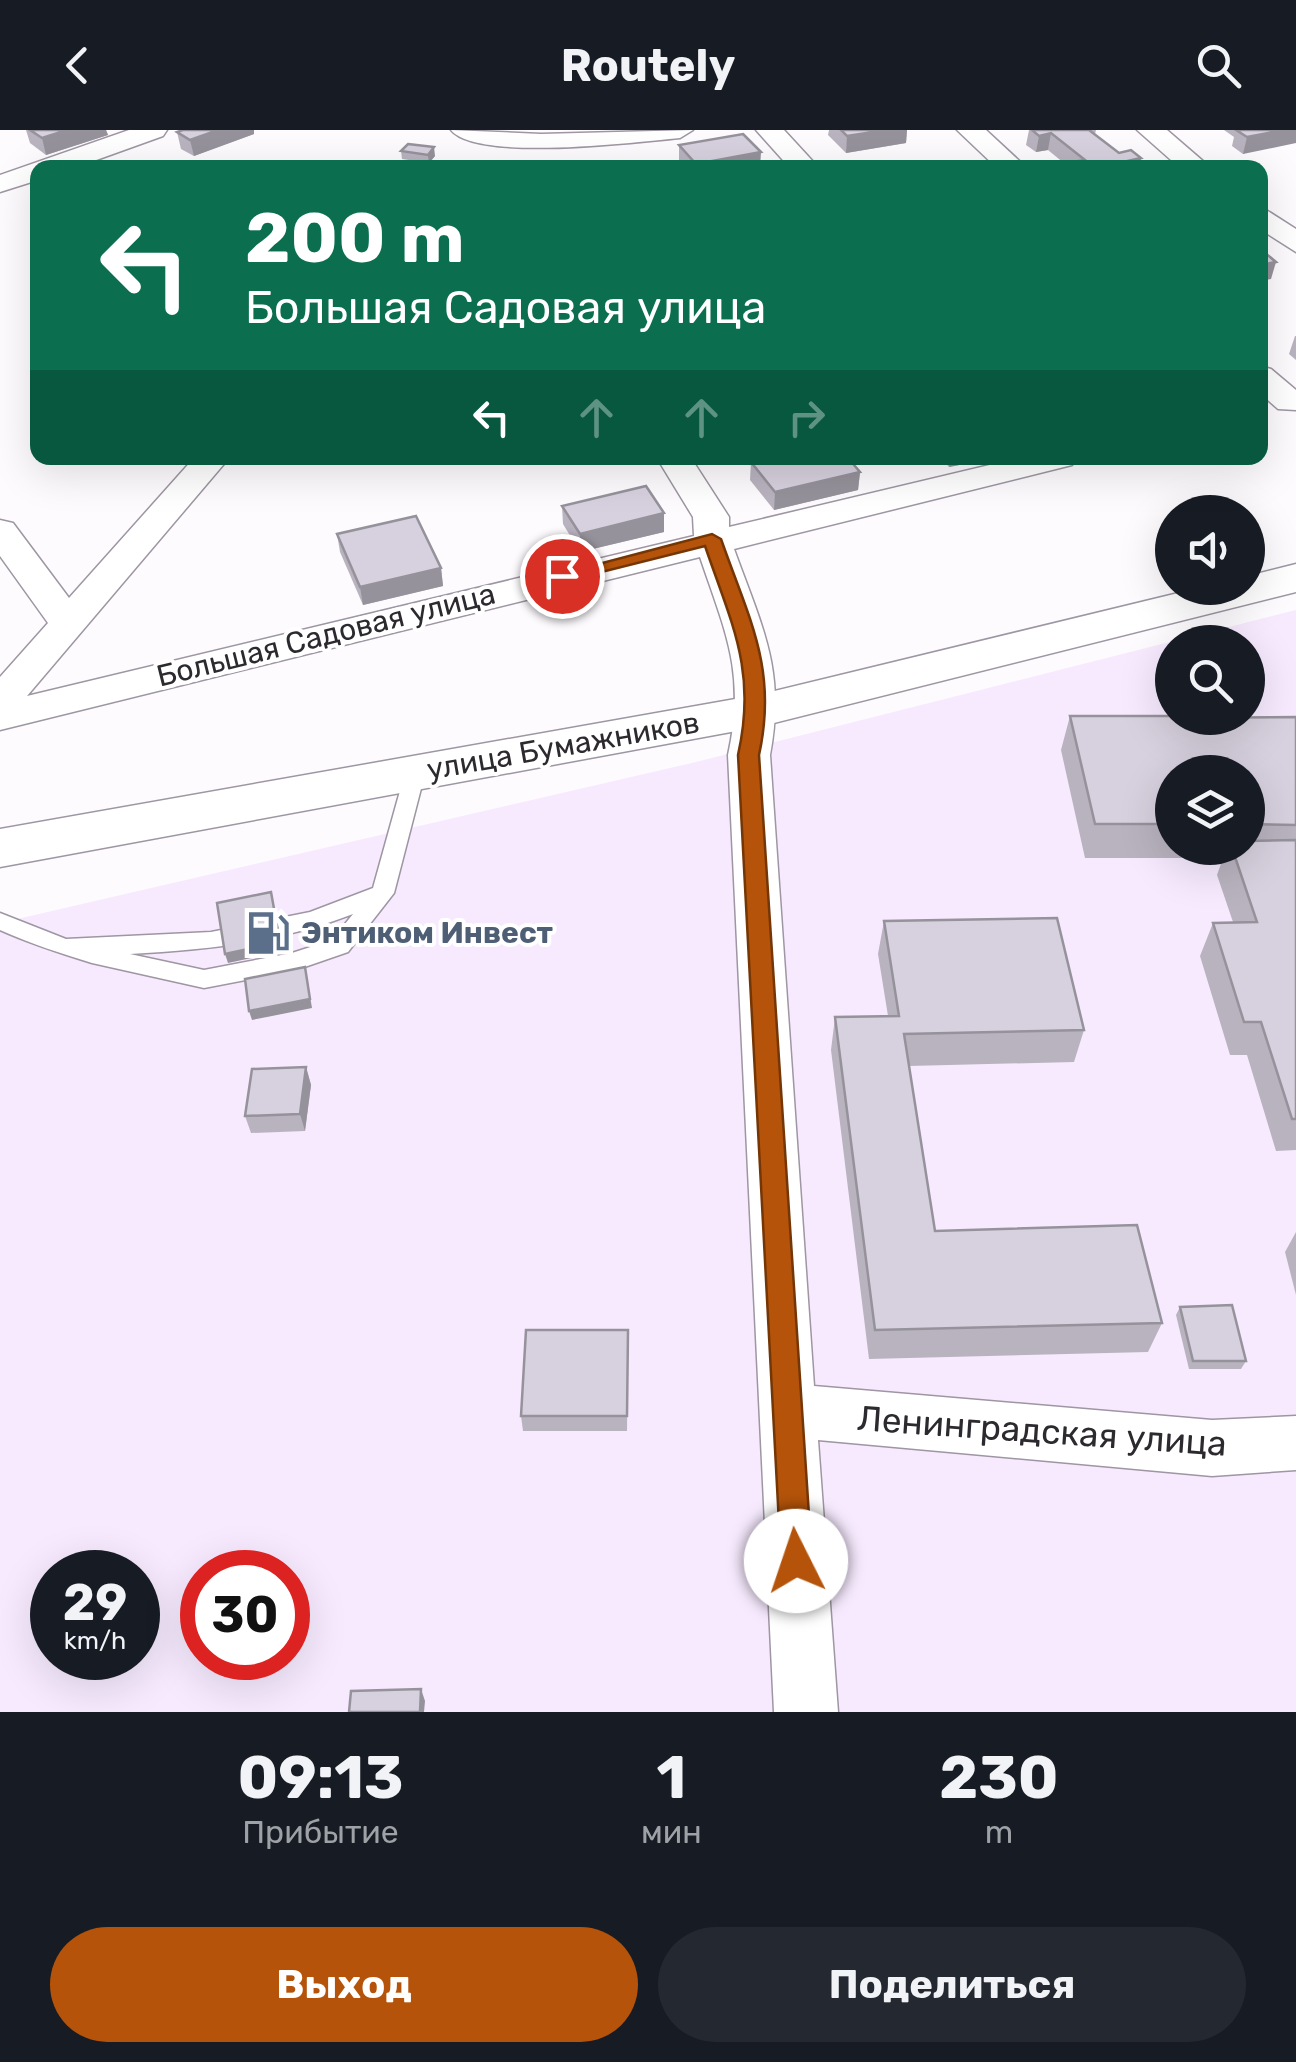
<!DOCTYPE html>
<html lang="ru">
<head>
<meta charset="utf-8">
<style>
  :root { --surface:#171b24; --page:#242831; --text:#f1f3f6; --muted:#9ea1a6; --accent:#b45309 }
  body { margin:0; font-family:Rubik,sans-serif; background:var(--page); color:var(--text); height:100vh; display:flex; flex-direction:column; font-size:38px; white-space:nowrap }
  * { box-sizing:border-box; margin:0 }
  p { font-size:32px; color:var(--muted) }
  .icon { flex:none; width:55px; height:55px; fill:none; stroke:currentColor; stroke-width:2; stroke-linecap:round; stroke-linejoin:round }
  .map { position:relative; height:1582px; overflow:hidden }
  .side { display:flex; flex-direction:column; background:var(--surface); flex:1 }
  .side>* { flex:none }
  .banner { position:absolute; left:30px; top:30px; width:1238px; height:305px; border-radius:20px; box-shadow:0 10px 40px #0002; background:#0b6e4f; color:#fff; overflow:hidden }
  .controls { position:absolute; left:1155px; top:365px; display:grid; gap:20px }
  .controls a { display:grid; place-items:center; width:110px; height:110px; border-radius:50%; background:var(--surface); box-shadow:0 10px 40px #0002; font-size:50px }
  .speed { position:absolute; left:30px; top:1420px; display:flex; gap:20px; font-size:50px; font-weight:700; text-align:center }
  .speed>* { display:grid; place-content:center; width:130px; height:130px; border-radius:50%; background:var(--surface); box-shadow:0 10px 40px #0002; line-height:1 }
  .speed small { font-size:25px; font-weight:400 }
  .speed .limit { border:15px solid #d22; background:#fff; color:#111 }
  .pin { position:absolute; display:grid; place-items:center; width:85px; height:85px; color:#fff; margin:-42px; border:5px solid #fff; border-radius:50%; box-shadow:0 2px 10px #0007 }
  .me { position:absolute; width:110px; margin:-55px; rotate:356deg; stroke-linejoin:round; filter:drop-shadow(0 0 8px #0008) }
  .turn { display:flex; align-items:center; gap:35px; height:210px; padding:0 50px; font-size:45px }
  .turn .icon { width:130px; height:130px; stroke-width:2.5 }
  .turn b { display:block; font-size:70px; line-height:85px }
  .lanes { display:flex; align-items:center; height:95px; padding:0 50px; background:#0003; justify-content:center; gap:50px; direction:ltr }
  .lanes .off { opacity:.35 }
  .eta { display:flex; justify-content:space-evenly; align-items:center; height:170px; text-align:center }
  .eta b { font-size:60px; font-weight:700; line-height:70px }
  .cta { display:flex; gap:20px; margin-top:auto; padding:20px 50px }
  .cta a { flex:1; height:115px; border-radius:60px; background:var(--accent); color:#fff; font-size:40px; font-weight:700; line-height:115px; text-align:center }
  .cta a+a { background:var(--page); color:var(--text) }
  header { display:flex; justify-content:space-between; align-items:center; height:130px; padding:0 50px; background:var(--surface); font-size:45px; font-weight:700 }
  .map>svg:first-child { display:block }
  .built { fill:#f7eaff; fill-rule:evenodd }
  .lines { fill:none; stroke-linecap:round; stroke-linejoin:round }
  .lane-casing { stroke:#9e96a3; stroke-width:3 }
  .street-casing { stroke:#9e96a3; stroke-width:3 }
  .secondary-casing { stroke:#9e96a3; stroke-width:3 }
  .lane { fill:#fff; fill-rule:evenodd }
  .street { fill:#fff; fill-rule:evenodd }
  .secondary { fill:#fff; fill-rule:evenodd }
  .wall { fill:#b9b3bf; fill-rule:evenodd }
  .shaded-wall { fill:#96929b }
  .building { fill:#d7d0de; stroke:#96929b; stroke-width:2.5 }
  .route { fill:#b45309; stroke:#753606; stroke-width:2.5 }
  .labels { text-anchor:middle; stroke-width:8; stroke-linejoin:round; paint-order:stroke }
  .street-label { font-size:30px; fill:#2d2a2f; stroke:#fff }
  .service-label { font-size:30px; font-weight:bold; fill:#4e5e75; stroke:#fff; text-anchor:start }
  .near-street-label { font-size:35px; fill:#2d2a2f; stroke:#fff }
</style>
</head>
<body>
<header><svg class="icon" aria-label="back" viewBox="0 0 24 24"><path d="M15 5l-7 7 7 7"/></svg>Routely<svg class="icon" aria-label="search" viewBox="0 0 24 24"><circle cx="10" cy="10" r="6"/><path d="M15 15l6 6"/></svg></header>
<div class="map">
<svg width="1296" height="1582" viewBox="0 0 1296 1582">
  <rect width="100%" height="100%" fill="#fdfbfe"/>
  <path class="built" d="M1296 480V1582H0V793L696 632ZM1172 512H1248V588H1172ZM1172 642H1248V718H1172ZM52 1442H138V1528H52ZM202 1442H288V1528H202Z"/>
  <g class="lines">
    <g class="lane-casing">
      <path id="lane" d="M415 636 425 643 394 763 348 822 293 841 204 858 92 833C63 824 31 814 0 800V783L66 809 211 802 310 782 373 758 405 643ZM353 784 332 810 292 823 204 840 130 824C206 820 281 812 353 784Z"/>
    </g>
    <g class="street-casing">
      <g id="street">
        <polygon points="129,0 167,0 163,6 74,38 38,38 38,50 0,62 0,45"/>
        <path d="M451 0 541 4 693 0 680 8C638 12 477 32 451 0Z"/>
        <polygon points="756,0 784,0 819,38 790,38"/>
        <polygon points="957,0 986,0 1027,38 997,38"/>
        <polygon points="1137,0 1167,0 1211,38 1180,38"/>
        <polygon points="1260,76 1296,99 1296,122 1260,99"/>
        <polygon points="1260,236 1271,239 1296,260 1296,280 1278,279 1260,263"/>
        <path d="M194 328H229L27 566 694 406 693 387 657 328H691L729 387V397L1019 328H1077L1072 335 734 419C762 497 786 540 770 625L814 1256 1212 1290 1296 1286V1340L1212 1346 818 1310 838 1582H774L728 625C746 543 726 504 700 427L0 600V547L48 493 0 426V390L13 393 69 468Z"/>
      </g>
    </g>
    <g class="secondary-casing">
      <polygon id="secondary" points="1296,434 1296,462 758,597 0,737 0,699 758,565 1199,458 1248,458 1248,446"/>
    </g>
    <use href="#lane" class="lane"/>
    <use href="#street" class="street"/>
    <use href="#secondary" class="secondary"/>
  </g>
  <g class="wall">
    <polygon points="26,0 106,0 108,5 46,25 30,13"/>
    <polygon points="829,0 907,0 906,13 846,23 828,5"/>
    <polygon points="1029,0 1096,0 1095,4 1119,23 1141,28 1139,38 1070,38 1048,20 1036,22 1026,15"/>
    <polygon points="1224,0 1296,0 1243,24 1232,16 1234,7"/>
    <polygon points="177,2 254,4 194,26 181,19"/>
    <polygon points="679,15 760,38 684,38 679,32"/>
    <polygon points="401,21 435,26 429,33 402,29"/>
    <polygon points="1295,206 1296,206 1296,230 1289,224"/>
    <polygon points="941,328 995,328 949,337"/>
    <polygon points="751,332 860,342 858,360 774,380 750,350"/>
    <polygon points="562,376 664,383 664,402 580,422 563,394"/>
    <polygon points="337,404 441,438 443,456 363,475 340,422"/>
    <path d="M1070 586 1296 587V1020L1276 1021 1247 925H1230L1200 826 1213 793 1233 792 1217 745 1223 728H1085L1061 620ZM1172 642H1248V718H1172Z"/>
    <polygon points="884,791 1084,900 1074,932 909,936 935,1101 1162,1193 1148,1222 869,1229 831,920 835,887 888,886 878,824"/>
    <polygon points="306,937 311,955 305,1001 251,1003 245,986"/>
    <polygon points="1296,1102 1296,1165 1285,1122"/>
    <polygon points="1180,1177 1246,1231 1241,1239 1189,1239 1176,1185"/>
    <polygon points="628,1200 627,1301 523,1301 521,1286"/>
  </g>
  <g class="shaded-wall">
    <polygon points="67,0 106,0 108,5 46,25 42,8"/>
    <polygon points="218,0 254,0 254,4 194,26 190,10"/>
    <polygon points="886,0 907,0 906,13 846,23 847,6"/>
    <polygon points="1284,0 1296,0 1296,13 1243,24 1247,7"/>
    <polygon points="1051,3 1048,20 1036,22 1039,6"/>
    <polygon points="434,17 435,26 429,33 428,25"/>
    <polygon points="761,22 760,38 696,38 696,34"/>
    <polygon points="1141,28 1139,38 1096,38"/>
    <polygon points="1276,132 1271,149 1260,151 1260,135"/>
    <polygon points="951,328 995,328 949,337"/>
    <polygon points="860,342 858,360 774,380 775,362"/>
    <polygon points="664,383 664,402 580,422 580,404"/>
    <polygon points="441,438 443,456 363,475 360,457"/>
    <polygon points="273,771 283,821 228,833 225,824"/>
    <polygon points="305,837 312,878 252,890 249,881"/>
    <polygon points="306,937 311,955 305,1001 300,984"/>
    <polygon points="421,1559 425,1571 424,1582 420,1582"/>
  </g>
  <g class="building">
    <polygon points="30,0 67,0 42,8"/>
    <polygon points="183,0 218,0 190,10 177,2"/>
    <polygon points="841,0 886,0 847,6"/>
    <polygon points="1032,0 1089,0 1119,23 1131,20 1141,28 1096,38 1079,38 1072,32 1085,30 1051,3 1039,6"/>
    <polygon points="1236,0 1284,0 1247,7"/>
    <polygon points="743,4 761,22 696,34 679,15"/>
    <polygon points="408,14 434,17 428,25 401,21"/>
    <polygon points="960,34 965,38 940,38"/>
    <polygon points="1264,122 1276,132 1260,135 1260,123"/>
    <polygon points="770,328 848,328 860,342 775,362 751,332"/>
    <polygon points="646,356 664,383 580,404 562,376"/>
    <polygon points="416,386 441,438 360,457 337,404"/>
    <polygon points="1070,586 1172,586 1172,588 1296,587 1296,695 1248,694 1248,642 1172,642 1172,694 1095,694"/>
    <polygon points="1296,710 1296,989 1292,989 1261,892 1244,892 1213,793 1257,792 1232,718 1248,718 1248,711"/>
    <polygon points="271,762 280,812 225,824 217,773"/>
    <polygon points="1057,788 1084,900 904,904 935,1101 1137,1095 1162,1193 875,1200 835,887 899,886 884,791"/>
    <polygon points="305,837 310,869 249,881 245,849"/>
    <polygon points="306,937 300,984 245,986 252,939"/>
    <polygon points="1232,1175 1246,1231 1193,1231 1180,1177"/>
    <polygon points="526,1200 628,1200 627,1286 521,1286"/>
    <polygon points="421,1559 420,1582 349,1582 351,1561"/>
  </g>
  <path class="route" d="M712 404 721 409C749 489 778 539 759 625L812 1431 807 1442 796 1446 786 1442 781 1431 738 625C757 541 732 495 705 416L562 452 553 446Z"/>
  <defs>
    <g id="fuel-bare" transform="scale(3.45)"><path d="M-5.5-6h7V0h2V4h1.3V-2.5L3-4.5l.8-.8L6-3V5H2.5V1h-1V6h-7ZM-4.2-4.7v3.2H.2V-4.7Z" fill="#5c6f8a" stroke="#fff" stroke-width="2.5" paint-order="stroke"/></g>
  </defs>
  <g fill-rule="evenodd">
    <use href="#fuel-bare" x="268" y="803"/>
  </g>
  <g class="labels">
    <g class="street-label">
      <text transform="translate(326 505) rotate(-14)" y="10">Большая Садовая улица</text>
      <text transform="translate(563 616) rotate(-10)" y="10">улица Бумажников</text>
    </g>
    <g class="service-label">
      <text x="301" y="813">Энтиком Инвест</text>
    </g>
    <g class="near-street-label">
      <text transform="translate(1042 1301) rotate(4)" y="12">Ленинградская улица</text>
    </g>
  </g>
</svg>
<div class="controls">
<a><svg class="icon" aria-label="sound" viewBox="0 0 24 24"><path d="M4 9h4l5-4v14l-5-4H4zM17 9q2 3 0 6"/></svg></a>
<a><svg class="icon" aria-label="search" viewBox="0 0 24 24"><circle cx="10" cy="10" r="6"/><path d="M15 15l6 6"/></svg></a>
<a><svg class="icon" aria-label="layers" viewBox="0 0 24 24"><path d="M12 4l9 5-9 5-9-5zM3 14l9 5 9-5"/></svg></a>
</div>
<div class="speed"><div>29<small>km/h</small></div><div class="limit">30</div></div>
<div class="pin" style="left:562px;top:446px;background:#d93025"><svg class="icon" aria-label="arrive" viewBox="0 0 24 24"><path d="M6 21V4h12l-3 4 3 4H6"/></svg></div>
<svg class="me" style="left:796px;top:1431px" viewBox="-20 -20 40 40"><circle r="19" fill="#fff"/><path d="M0-13L10 11 0 6-10 11z" fill="#b45309"/></svg>
<div class="banner">
<div class="turn"><svg class="icon" aria-label="left" viewBox="0 0 24 24"><path d="M17 20v-9H6M10 6l-5 5 5 5"/></svg><div><b>200 m</b>Большая Садовая улица</div></div>
<div class="lanes"><svg class="icon" aria-label="left" viewBox="0 0 24 24"><path d="M17 20v-9H6M10 6l-5 5 5 5"/></svg><svg class="icon off" aria-label="ahead" viewBox="0 0 24 24"><path d="M12 20V5M6 11l6-6 6 6"/></svg><svg class="icon off" aria-label="ahead" viewBox="0 0 24 24"><path d="M12 20V5M6 11l6-6 6 6"/></svg><svg class="icon off" aria-label="right" viewBox="0 0 24 24"><path d="M7 20v-9h11M14 6l5 5-5 5"/></svg></div>
</div>
</div>
<section class="side">
<div class="eta">
<div><b>09:13</b><p>Прибытие</p></div>
<div><b>1</b><p>мин</p></div>
<div><b>230</b><p>m</p></div>
</div>
<div class="cta"><a>Выход</a><a>Поделиться</a></div>
</section>
</body>
</html>
